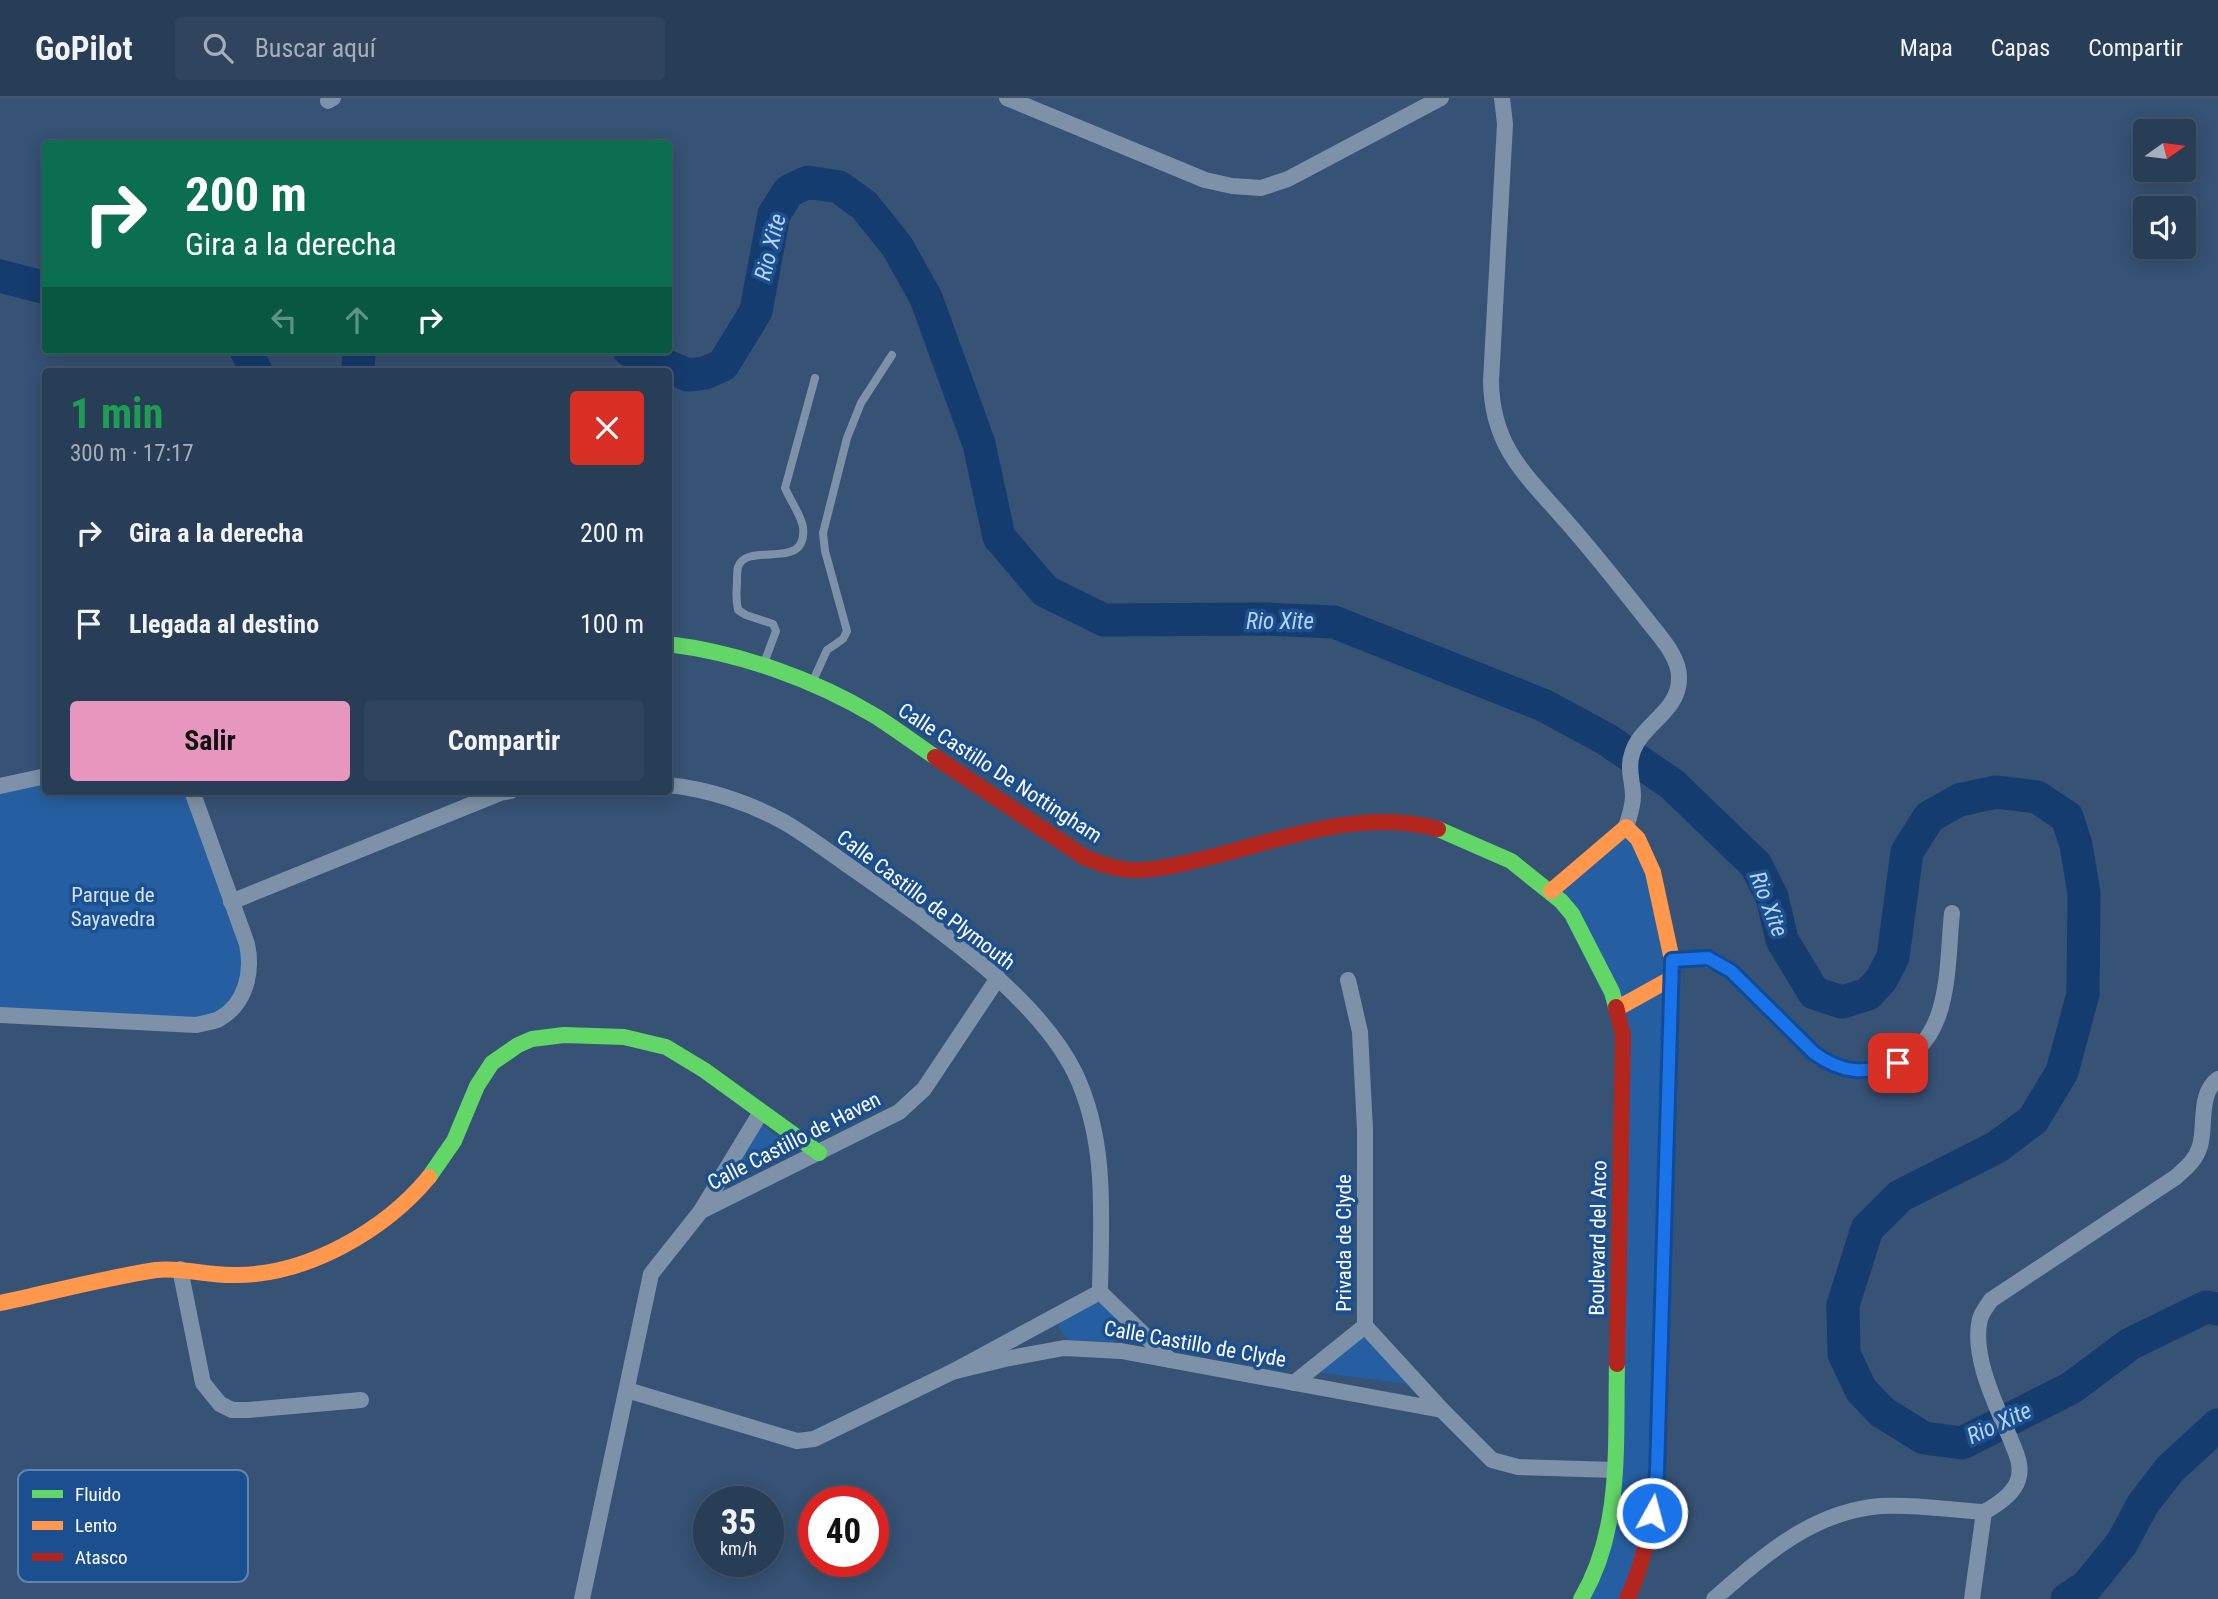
<!DOCTYPE html>
<html lang="es">
<head>
<meta charset="utf-8">
<style>
  :root { --surface:#283e57; --page:#30455d; --text:#f1f3f6; --muted:#a5aeba; --line:#44576d; --accent:#e797bd }
  body { margin:0; font-family:"Roboto Condensed",sans-serif; background:var(--page); color:var(--text); height:100vh; display:flex; flex-direction:column; font-size:26px; white-space:nowrap }
  * { box-sizing:border-box; margin:0 }
  p { font-size:23px; color:var(--muted) }
  .icon { flex:none; width:38px; height:38px; fill:none; stroke:currentColor; stroke-width:2; stroke-linecap:round; stroke-linejoin:round }
  .map { position:relative; flex:1; overflow:hidden }
  .side { position:absolute; left:42px; top:270px; width:630px; height:427px; display:flex; flex-direction:column; background:var(--surface); border-radius:7px; box-shadow:0 4px 18px #0003,0 0 0 2px var(--line) }
  .side>* { flex:none }
  .banner { position:absolute; left:42px; top:42px; width:630px; height:214px; border-radius:7px; box-shadow:0 4px 18px #0003,0 0 0 2px var(--line); background:#0b6e4f; color:#fff; overflow:hidden }
  .needle { width:46px; rotate:76deg }
  .buttons { position:absolute; left:2133px; top:21px; display:grid; gap:14px }
  .buttons a { display:grid; place-items:center; width:63px; height:63px; border-radius:7px; background:var(--surface); box-shadow:0 4px 18px #0003,0 0 0 2px var(--line); font-size:35px }
  .speed { position:absolute; left:693px; top:1388px; display:flex; gap:14px; font-size:35px; font-weight:700; text-align:center }
  .speed>* { display:grid; place-content:center; width:91px; height:91px; border-radius:50%; background:var(--surface); box-shadow:0 4px 18px #0003,0 0 0 2px var(--line); line-height:1 }
  .speed small { font-size:18px; font-weight:400 }
  .speed .limit { border:10px solid #d22; background:#fff; color:#111 }
  .pin { position:absolute; display:grid; place-items:center; width:60px; height:60px; color:#fff; margin:-30px; border-radius:14px; box-shadow:0 4px 10px #0006 }
  .me { position:absolute; width:77px; margin:-38px; rotate:7deg; stroke-linejoin:round; filter:drop-shadow(0 0 5px #0008) }
  .turn { display:flex; align-items:center; gap:24px; height:147px; padding:0 28px; font-size:32px }
  .turn .icon { width:91px; height:91px; stroke-width:2.5 }
  .turn b { display:block; font-size:49px; line-height:60px }
  .lanes { display:flex; align-items:center; height:66px; padding:0 28px; background:#0003; justify-content:center; gap:35px; direction:ltr }
  .lanes .off { opacity:.35 }
  .round { display:grid; place-items:center; flex:none; width:74px; height:74px; border-radius:7px; background:var(--page) }
  .head { display:flex; align-items:center; justify-content:space-between; height:119px; padding:0 28px }
  h1 { font-size:42px; font-weight:700; line-height:52px; color:#1e9e55 }
  .button { display:flex; gap:14px; margin-top:auto; padding:14px 28px }
  .button a { flex:1; height:80px; border-radius:7px; background:var(--accent); color:#111; font-size:28px; font-weight:700; line-height:80px; text-align:center }
  .button a+a { background:var(--page); color:var(--text) }
  ul { padding:0; list-style:none }
  li { display:flex; align-items:center; gap:21px; height:91px; padding:0 28px }
  li div { flex:1 }
  li b { display:block; font-size:26px }
  li em { font-style:normal }
  header { display:flex; align-items:center; gap:42px; box-sizing:border-box; height:98px; padding:0 35px; background:var(--surface); border-bottom:2px solid var(--line) }
  header strong { font-size:33px }
  nav { display:flex; gap:38px; margin-inline-start:auto; font-size:24px }
  .search { width:490px; height:63px; background:var(--page); display:flex; align-items:center; gap:18px; box-sizing:border-box; padding:0 24px; border-radius:7px; color:var(--muted); font-size:26px }
  .map>svg:first-child { display:block }
  .green { fill:#265fa1 }
  .lines { fill:none; stroke-linecap:round; stroke-linejoin:round }
  .river { stroke:#153c6e; stroke-width:33 }
  .lane { stroke:#7d92a8; stroke-width:8 }
  .street { stroke:#7d92a8; stroke-width:16 }
  .fast { stroke:#63d668; stroke-width:16 }
  .slow { stroke:#ff974d; stroke-width:16 }
  .jam { stroke:#b3261e; stroke-width:16 }
  .route-casing { stroke:#114b97; stroke-width:18 }
  .route { stroke:#1a73e8; stroke-width:12 }
  .labels { text-anchor:middle; stroke-width:7; stroke-linejoin:round; paint-order:stroke }
  .street-label { font-size:21px; fill:#fff; stroke:#1b4f8f }
  .park-label { font-size:21px; fill:#cfe3fa; stroke:#1b4f8f }
  .water-label { font-size:23px; font-style:italic; fill:#b5d3f5; stroke:#1b4f8f }
  .key { fill:#1b4f8f; stroke:#5f84b1; stroke-width:2 }
  .key-label { font-size:19px; fill:#fff }
</style>
</head>
<body>
<header>
<strong>GoPilot</strong>
<div class="search"><svg class="icon" aria-label="search" viewBox="0 0 24 24"><circle cx="10" cy="10" r="6"/><path d="M15 15l6 6"/></svg>Buscar aquí</div>
<nav><a>Mapa</a><a>Capas</a><a>Compartir</a></nav>
</header>
<div class="map">
<svg width="2218" height="1501" viewBox="0 0 2218 1501">
  <rect width="100%" height="100%" fill="#365274"/>
  <g class="green">
    <polygon points="45,678 46,693 192,693 251,866 218,921 0,917 0,688"/>
    <polygon points="1626,729 1665,821 1657,1374 1627,1501 1581,1501 1605,1453 1623,937 1551,793"/>
    <polygon points="761,1026 792,1051 728,1081"/>
    <polygon points="1095,1201 1122,1225 1113,1244 1068,1242 1058,1228 1058,1220"/>
    <polygon points="1364,1238 1407,1286 1315,1274"/>
  </g>
  <g class="lines">
    <g class="river">
      <polyline points="0,178 46,190"/>
      <polyline points="246,252 256,273"/>
      <polyline points="629,252 688,277 705,275 723,267 756,213 774,116 789,93 808,84 839,89 864,107 897,148 926,200 979,346 999,439 1045,493 1104,522 1266,521 1334,524 1543,607 1606,641 1672,686 1756,767 1772,799 1782,842 1814,895 1842,904 1868,896 1881,882 1893,859 1907,754 1929,719 1959,702 1996,694 2037,699 2067,719 2076,747 2084,795 2083,896 2062,974 2033,1022 1997,1049 1900,1098 1867,1131 1843,1207 1844,1256 1861,1292 1882,1314 1924,1340 1962,1345 2071,1290 2130,1246 2206,1209 2218,1211"/>
      <polyline points="358,273 359,252"/>
      <polyline points="2067,1501 2087,1488 2122,1445 2143,1406 2170,1371 2218,1327"/>
    </g>
    <g class="lane">
      <path d="M764 565 776 533 773 526 746 517 738 512C736 502 736 495 737 485 737 480 737 473 738 469 748 442 808 475 803 429 801 417 790 402 785 390L815 280"/>
      <polyline points="811,587 827,552 843,541 847,533 825,453 823,435 847,340 861,305 892,257"/>
    </g>
    <g class="street">
      <polyline points="1007,0 1205,82 1232,88 1261,90 1288,81 1441,0"/>
      <path d="M1502 0 1505 26 1491 283C1492 349 1525 376 1566 423 1594 455 1621 489 1647 522 1660 539 1680 559 1679 581 1679 614 1640 627 1632 656 1627 671 1633 684 1633 698 1633 709 1629 719 1626 729"/>
      <polyline points="328,3 333,0"/>
      <path d="M668 687C708 691 750 705 784 724 810 739 834 758 859 775 930 825 1036 896 1075 975 1108 1044 1101 1120 1100 1194L952 1274"/>
      <polyline points="0,688 46,678"/>
      <polyline points="231,804 500,695 511,693"/>
      <path d="M1672 862C1702 860 1705 857 1731 873L1814 955C1836 971 1857 976 1884 969 1953 951 1946 872 1952 815"/>
      <polyline points="1348,882 1360,934 1365,1032 1365,1228 1442,1312 1492,1362 1518,1369 1615,1372"/>
      <path d="M0 917 196 927C203 925 213 924 219 921 246 906 253 874 247 846L192 693"/>
      <polyline points="701,1113 761,1014"/>
      <polyline points="180,1171 203,1285 220,1306 232,1312 248,1312 361,1302"/>
      <polyline points="1100,1194 1170,1262"/>
      <polyline points="1294,1285 1365,1228"/>
      <polyline points="627,1292 797,1343 814,1341 952,1274 1005,1261 1064,1250 1121,1253 1442,1312"/>
      <polyline points="582,1501 651,1176 701,1113 899,1014 924,991 998,880"/>
      <path d="M1714 1501C1763 1458 1813 1413 1881 1408 1915 1406 1950 1412 1984 1414"/>
      <path d="M1972 1501 1984 1414C1997 1407 2013 1397 2018 1382 2023 1367 2015 1353 2010 1340 1996 1307 1971 1257 1980 1221 1982 1214 1987 1208 1991 1202L2176 1079C2186 1070 2196 1062 2200 1048 2206 1028 2198 995 2218 981"/>
    </g>
    <g class="fast">
      <path d="M668 546C740 555 814 581 877 619 897 632 916 646 935 659"/>
      <polyline points="1438,731 1511,763 1561,803 1572,816 1612,894 1616,909"/>
      <polyline points="429,1079 454,1043 477,988 492,965 518,947 532,941 564,937 624,939 666,949 704,972 819,1055"/>
      <polyline points="1662,1203 1670,917"/>
      <path d="M1581 1501C1623 1431 1615 1345 1617 1266"/>
    </g>
    <g class="slow">
      <polyline points="1551,793 1626,729 1638,741 1653,774 1672,862 1670,917"/>
      <polyline points="1618,910 1672,880"/>
      <path d="M0 1205C52 1194 104 1180 156 1172 182 1169 209 1178 236 1177 307 1177 384 1133 429 1079"/>
    </g>
    <g class="jam">
      <path d="M935 659 1084 759C1099 765 1114 771 1131 772 1157 773 1185 765 1210 759 1283 741 1363 710 1438 731"/>
      <polyline points="1616,909 1623,937 1617,1266"/>
      <path d="M1627 1501C1667 1418 1659 1295 1662 1203"/>
    </g>
  </g>
  <g class="lines">
    <g class="route-casing">
      <path id="route" d="M1652 1415 1657 1374 1672 862 1708 860 1731 873 1814 955C1843 976 1864 976 1898 965"/>
    </g>
    <use href="#route" class="route"/>
  </g>
  <g class="labels">
    <g class="street-label">
      <text transform="translate(1000 675) rotate(33)" y="7">Calle Castillo De Nottingham</text>
      <text transform="translate(926 802) rotate(37)" y="7">Calle Castillo de Plymouth</text>
      <text transform="translate(794 1043) rotate(-27)" y="7">Calle Castillo de Haven</text>
      <text transform="translate(1598 1140) rotate(-89)" y="7">Boulevard del Arco</text>
      <text transform="translate(1344 1145) rotate(-90)" y="7">Privada de Clyde</text>
      <text transform="translate(1195 1246) rotate(10)" y="7">Calle Castillo de Clyde</text>
    </g>
    <g class="park-label">
      <text x="113" y="804">Parque de<tspan x="113" dy="24">Sayavedra</tspan></text>
    </g>
    <g class="water-label">
      <text transform="translate(770 149) rotate(-76)" y="8">Rio Xite</text>
      <text x="1280" y="531">Rio Xite</text>
      <text transform="translate(1769 806) rotate(69)" y="8">Rio Xite</text>
      <text transform="translate(1999 1325) rotate(-25)" y="8">Rio Xite</text>
    </g>
  </g>
  <rect x="18" y="1372" width="230" height="112" rx="10" class="key"/>
  <rect x="32" y="1392" width="31" height="8" fill="#63d668"/>
  <rect x="32" y="1423" width="31" height="9" fill="#ff974d"/>
  <rect x="32" y="1455" width="31" height="8" fill="#b3261e"/>
  <g class="key-label">
    <text x="75" y="1403">Fluido</text>
    <text x="75" y="1434">Lento</text>
    <text x="75" y="1466">Atasco</text>
  </g>
</svg>
<div class="buttons">
<a><svg class="needle" viewBox="-14 -14 28 28"><path d="M0-13l5 13h-10z" fill="#e53935"/><path d="M0 13l5-13h-10z" fill="#a5aeba"/></svg></a>
<a><svg class="icon" aria-label="sound" viewBox="0 0 24 24"><path d="M4 9h4l5-4v14l-5-4H4zM17 9q2 3 0 6"/></svg></a>
</div>
<div class="speed"><div>35<small>km/h</small></div><div class="limit">40</div></div>
<div class="pin" style="left:1898px;top:965px;background:#d93025"><svg class="icon" aria-label="arrive" viewBox="0 0 24 24"><path d="M6 21V4h12l-3 4 3 4H6"/></svg></div>
<svg class="me" style="left:1652px;top:1415px" viewBox="-20 -20 40 40"><circle r="17" fill="#1a73e8" stroke="#fff" stroke-width="3"/><path d="M0-11L8 9 0 5-8 9z" fill="#fff"/></svg>
<div class="banner">
<div class="turn"><svg class="icon" aria-label="right" viewBox="0 0 24 24"><path d="M7 20v-9h11M14 6l5 5-5 5"/></svg><div><b>200 m</b>Gira a la derecha</div></div>
<div class="lanes"><svg class="icon off" aria-label="left" viewBox="0 0 24 24"><path d="M17 20v-9H6M10 6l-5 5 5 5"/></svg><svg class="icon off" aria-label="ahead" viewBox="0 0 24 24"><path d="M12 20V5M6 11l6-6 6 6"/></svg><svg class="icon" aria-label="right" viewBox="0 0 24 24"><path d="M7 20v-9h11M14 6l5 5-5 5"/></svg></div>
</div>
<section class="side">
<div class="head"><div><h1>1 min</h1><p>300 m · 17:17</p></div><a class="round" style="background:#d93025;color:#fff"><svg class="icon" aria-label="close" viewBox="0 0 24 24"><path d="M6 6l12 12M18 6L6 18"/></svg></a></div>
<ul>
<li><svg class="icon" aria-label="right" viewBox="0 0 24 24"><path d="M7 20v-9h11M14 6l5 5-5 5"/></svg><div><b>Gira a la derecha</b></div><em>200 m</em></li>
<li><svg class="icon" aria-label="arrive" viewBox="0 0 24 24"><path d="M6 21V4h12l-3 4 3 4H6"/></svg><div><b>Llegada al destino</b></div><em>100 m</em></li>
</ul>
<div class="button"><a>Salir</a><a>Compartir</a></div>
</section>
</div>
</body>
</html>
